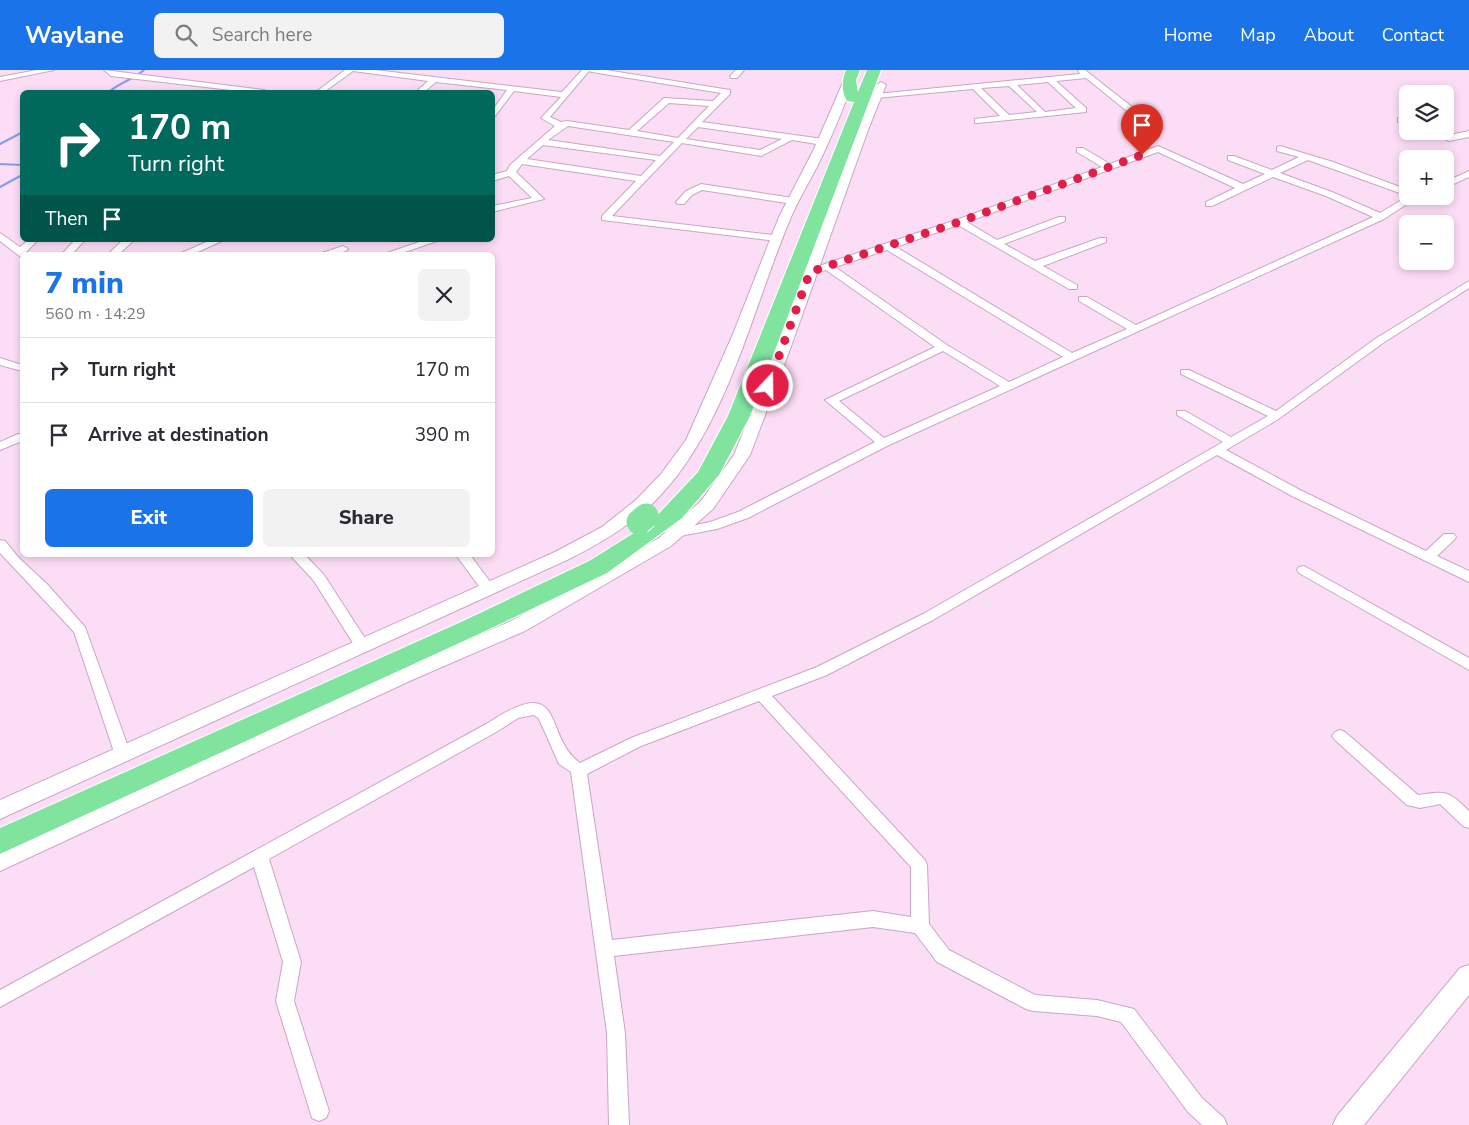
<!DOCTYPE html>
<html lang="en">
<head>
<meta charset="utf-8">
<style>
  :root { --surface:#fff; --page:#f2f2f3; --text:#2b2b33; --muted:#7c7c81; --line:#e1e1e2; --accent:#1a73e8 }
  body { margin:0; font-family:"Nunito Sans",sans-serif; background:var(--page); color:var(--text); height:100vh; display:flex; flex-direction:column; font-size:19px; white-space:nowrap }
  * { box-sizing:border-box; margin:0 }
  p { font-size:16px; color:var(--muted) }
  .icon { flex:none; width:28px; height:28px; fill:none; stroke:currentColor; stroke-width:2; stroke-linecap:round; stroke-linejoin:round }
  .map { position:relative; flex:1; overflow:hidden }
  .panel { position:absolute; left:20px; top:182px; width:475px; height:305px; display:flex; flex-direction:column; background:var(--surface); border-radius:8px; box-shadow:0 2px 8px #0003 }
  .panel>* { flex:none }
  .guide { position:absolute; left:20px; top:20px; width:475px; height:152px; border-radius:8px; box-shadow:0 2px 8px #0003; background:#00695c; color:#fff; overflow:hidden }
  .tools { position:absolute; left:1399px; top:15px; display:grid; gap:10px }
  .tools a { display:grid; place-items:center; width:55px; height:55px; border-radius:8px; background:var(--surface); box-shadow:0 2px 8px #0003; font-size:25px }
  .pin { position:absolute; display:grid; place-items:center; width:42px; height:42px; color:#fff; margin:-51px -21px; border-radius:50% 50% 50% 0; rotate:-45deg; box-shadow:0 0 5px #0007 }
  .pin .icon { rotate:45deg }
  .me { position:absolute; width:55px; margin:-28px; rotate:21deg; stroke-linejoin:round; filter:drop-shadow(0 0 4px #0008) }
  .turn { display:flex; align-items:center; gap:18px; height:105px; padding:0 25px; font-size:22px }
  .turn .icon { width:65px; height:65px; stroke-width:2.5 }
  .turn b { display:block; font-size:35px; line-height:42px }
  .then { display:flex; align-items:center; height:48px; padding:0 25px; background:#0003; gap:10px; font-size:19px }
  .round { display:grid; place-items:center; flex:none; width:52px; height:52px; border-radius:8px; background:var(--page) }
  .headline { display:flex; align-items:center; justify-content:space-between; height:85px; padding:0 25px }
  h1 { font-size:30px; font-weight:800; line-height:38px; color:var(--accent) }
  .primary-button { display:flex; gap:10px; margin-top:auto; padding:10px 25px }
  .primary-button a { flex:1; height:58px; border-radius:8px; background:var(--accent); color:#fff; font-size:20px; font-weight:800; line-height:58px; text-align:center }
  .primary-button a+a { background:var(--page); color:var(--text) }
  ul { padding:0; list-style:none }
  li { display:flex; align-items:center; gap:15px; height:65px; padding:0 25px; border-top:1px solid var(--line) }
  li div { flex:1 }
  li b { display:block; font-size:19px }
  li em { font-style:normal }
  header { display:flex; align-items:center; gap:30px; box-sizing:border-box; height:70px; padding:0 25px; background:var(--accent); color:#fff }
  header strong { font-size:24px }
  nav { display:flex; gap:28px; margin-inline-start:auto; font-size:18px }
  .search { width:350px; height:45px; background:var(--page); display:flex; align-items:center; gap:12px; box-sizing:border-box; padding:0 18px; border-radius:8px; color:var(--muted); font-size:19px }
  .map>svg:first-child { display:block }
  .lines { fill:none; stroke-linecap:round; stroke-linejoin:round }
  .stream { stroke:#879aee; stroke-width:2 }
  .street-casing { stroke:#caa6c3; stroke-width:2 }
  .secondary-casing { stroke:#caa6c3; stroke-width:2 }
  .highway-casing { stroke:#fff; stroke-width:2 }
  .street { fill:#fff; fill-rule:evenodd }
  .secondary { fill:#fff; fill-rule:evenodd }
  .highway { fill:#80e49f; fill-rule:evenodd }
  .highway-bridge-casing { stroke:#fff; stroke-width:27; stroke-linecap:butt }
  .highway-bridge { stroke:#80e49f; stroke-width:25 }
  .route { stroke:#e11d48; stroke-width:9; stroke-dasharray:0 16.2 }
</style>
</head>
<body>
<header>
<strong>Waylane</strong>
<div class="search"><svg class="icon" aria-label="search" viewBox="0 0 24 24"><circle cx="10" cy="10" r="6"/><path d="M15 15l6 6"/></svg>Search here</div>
<nav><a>Home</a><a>Map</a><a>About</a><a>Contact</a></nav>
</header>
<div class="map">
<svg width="1469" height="1055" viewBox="0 0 1469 1055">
  <rect width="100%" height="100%" fill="#fcddf6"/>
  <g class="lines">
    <g class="stream">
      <path d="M109 22C120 12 133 10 144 0"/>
      <polyline points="0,74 21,63 22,50"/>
      <polyline points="0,94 22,95"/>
      <polyline points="0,117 22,105"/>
    </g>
    <g class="street-casing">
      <g id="street">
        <polygon points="37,0 54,0 0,11 0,7"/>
        <polygon points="104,0 264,20 268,22 248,22 111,6"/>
        <path d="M345 0H375L562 22 582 0H606L730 20V24L702 52 823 69 827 72 823 75 792 70 761 86 682 73 612 146 780 166 782 168 777 171 602 150V146L636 111 522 94 516 102 544 129 492 142V136L532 128 509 106 492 111V105L507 101 510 95 555 56 541 48 561 27 514 21 492 50V41L507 20 436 12 424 22H416L428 11 353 1 324 22H316ZM589 1 592 2 721 23 713 31 664 28 629 60 567 51 561 52 550 47ZM669 33 709 36 678 68 637 61ZM568 56 674 72 660 86 548 70ZM698 57 782 69 760 80 686 69ZM543 75 656 90 641 106 527 89Z"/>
        <polygon points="736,0 744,0 737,8 731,8 730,6"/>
        <path d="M1078 0H1085L1155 55V59H1149L1086 8 1056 11 1086 38V42L978 53H975V49L1000 46 973 19 876 28 872 26 876 24 1080 4ZM1048 12 1076 38 1045 42 1017 15ZM1009 16 1037 42 1009 45 981 18Z"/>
        <polygon points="1398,48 1408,49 1408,54 1398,52"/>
        <polygon points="1428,61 1440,61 1450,65 1469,61 1469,67 1449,71"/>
        <path d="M1158 76 1243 114 1265 104 1228 90V86H1234L1272 100 1299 87 1277 81V77L1280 76 1333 92 1408 120V126L1308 90 1280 103 1332 122 1380 143 1408 126H1419L1384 149 887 376 748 448 717 459 675 467 646 454 645 451 651 447 677 459 710 452 738 442 875 372 825 330 935 277 826 200 807 204V200L956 150 1102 97 1077 82V78H1083L1110 94ZM1158 82 1235 118 1206 132V136H1212L1273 107 1326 126 1373 147 1136 255 1087 227H1079V231L1127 259 1072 283 896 177 958 155 1069 219H1077V215L1043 196 1106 172V168H1100L1035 191 1004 174 1065 151V147H1059L997 170 967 152ZM887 180 1063 287 1009 312 947 275 835 197ZM943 281 1000 316 884 368 839 331Z"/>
        <polygon points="1469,101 1469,107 1445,118 1445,112"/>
        <polygon points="701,114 793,128 798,131 793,134 702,120 692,125 684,134 678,134 676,132 686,121"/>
        <polygon points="0,163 20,177 28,170 38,170 26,182 29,185 22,185 22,188 0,171"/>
        <polygon points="75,170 85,170 71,185 61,185"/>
        <polygon points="123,170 134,170 118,185 107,185"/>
        <polygon points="211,170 224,170 191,185 177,185"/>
        <polygon points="425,170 440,170 396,185 381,185"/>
        <polygon points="343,176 348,179 346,181 332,185 316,185"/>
        <path d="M1469 211V218L1383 273 1277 350 1226 380 1300 420 1426 481 1444 464H1454L1456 467 1454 470 1437 486 1469 501V512L1292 426 1217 385 933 550 827 605 772 626 925 790 927 795 929 854 949 880 1035 925 1097 930 1134 939 1202 1028 1224 1048 1227 1055H1202L1188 1042 1121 952 1097 946 1033 941 1026 939 937 892 915 863 873 857 614 886 625 963 629 1055H609L607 963 571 702 559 694 539 649 534 645 518 648 498 661 269 789 301 892 294 931 329 1041 326 1048 319 1051 312 1048 276 931 283 892 254 797 0 937V920L488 653C568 600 542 666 580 693L631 668 817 597 923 544 1223 372 1177 345V341H1185L1231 367 1268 346 1181 304V300H1189L1276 341 1375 269ZM759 631 911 797V847L873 841 612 870 587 704 641 676Z"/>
        <polygon points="0,288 22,295 22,301 0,295"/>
        <polygon points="18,364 22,364 22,371 0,380 0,372"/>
        <polygon points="0,470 5,471 19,488 47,514 85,557 131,685 129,689 123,691 117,689 115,685 74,562 0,483"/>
        <polygon points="290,485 305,485 324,505 368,573 370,577 368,581 358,581 314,511"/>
        <polygon points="456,485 470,485 494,517 496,520 494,523 484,523"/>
        <polygon points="1304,496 1469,588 1469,600 1299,503 1297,500 1299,497"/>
        <path d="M1340 660 1345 662 1418 725C1446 721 1448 720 1469 741V758L1463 756 1440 734 1420 738 1407 735 1335 670 1332 666 1335 662Z"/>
      </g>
    </g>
    <g class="secondary-casing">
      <g id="secondary">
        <path d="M849 7 854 10C845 33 836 57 825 80 815 103 801 124 791 147 751 241 726 365 649 437 625 459 597 475 567 490L0 749V730L555 482 602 457 637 429 661 404 686 370 733 264 779 147 814 79 844 10Z"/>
        <polygon points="881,12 886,15 868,60 789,282 750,385 713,439 671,476 525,561 412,610 0,801 0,781 398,600 511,551 659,468 701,431 734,385 775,282 856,60 876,15"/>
        <polygon points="1469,895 1469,925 1364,1055 1333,1055 1337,1046 1460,898"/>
      </g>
    </g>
    <g class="highway-casing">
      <path id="highway" d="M846 0H860L856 10 858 22 867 0H881L750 346 719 405 682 448 607 503 479 564 0 784V758L461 552 589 491 650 453 698 402 728 346 854 32 847 31C841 21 842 10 846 0Z"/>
    </g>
    <use href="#street" class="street"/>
    <use href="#secondary" class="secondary"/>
    <use href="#highway" class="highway"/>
    <g class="highway-bridge-casing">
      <polyline id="highway-bridge" points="639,452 646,446"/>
    </g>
    <use href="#highway-bridge" class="highway-bridge"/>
  </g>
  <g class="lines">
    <polyline class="route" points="768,316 810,202 959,152 1142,85"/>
  </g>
</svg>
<div class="tools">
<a><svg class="icon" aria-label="layers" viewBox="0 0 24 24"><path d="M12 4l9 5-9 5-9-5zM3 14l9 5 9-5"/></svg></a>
<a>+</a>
<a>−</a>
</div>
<div class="pin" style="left:1142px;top:85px;background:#d93025"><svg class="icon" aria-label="arrive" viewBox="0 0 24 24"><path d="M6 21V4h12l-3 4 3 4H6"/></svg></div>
<svg class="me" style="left:768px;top:316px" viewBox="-20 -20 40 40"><circle r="17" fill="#e11d48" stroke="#fff" stroke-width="3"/><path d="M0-11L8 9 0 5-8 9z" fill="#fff"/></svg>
<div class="guide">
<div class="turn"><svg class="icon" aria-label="right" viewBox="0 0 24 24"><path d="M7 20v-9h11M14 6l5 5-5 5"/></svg><div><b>170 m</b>Turn right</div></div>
<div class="then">Then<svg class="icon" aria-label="arrive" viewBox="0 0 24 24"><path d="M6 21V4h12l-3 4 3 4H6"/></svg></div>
</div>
<section class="panel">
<div class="headline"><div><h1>7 min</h1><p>560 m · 14:29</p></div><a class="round"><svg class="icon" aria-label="close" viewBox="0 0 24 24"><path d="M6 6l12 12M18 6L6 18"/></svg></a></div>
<ul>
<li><svg class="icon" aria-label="right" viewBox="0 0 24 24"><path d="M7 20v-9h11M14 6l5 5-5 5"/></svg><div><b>Turn right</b></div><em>170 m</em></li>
<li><svg class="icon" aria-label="arrive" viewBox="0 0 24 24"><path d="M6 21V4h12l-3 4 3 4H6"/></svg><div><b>Arrive at destination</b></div><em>390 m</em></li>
</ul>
<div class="primary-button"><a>Exit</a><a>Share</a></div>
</section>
</div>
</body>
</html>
